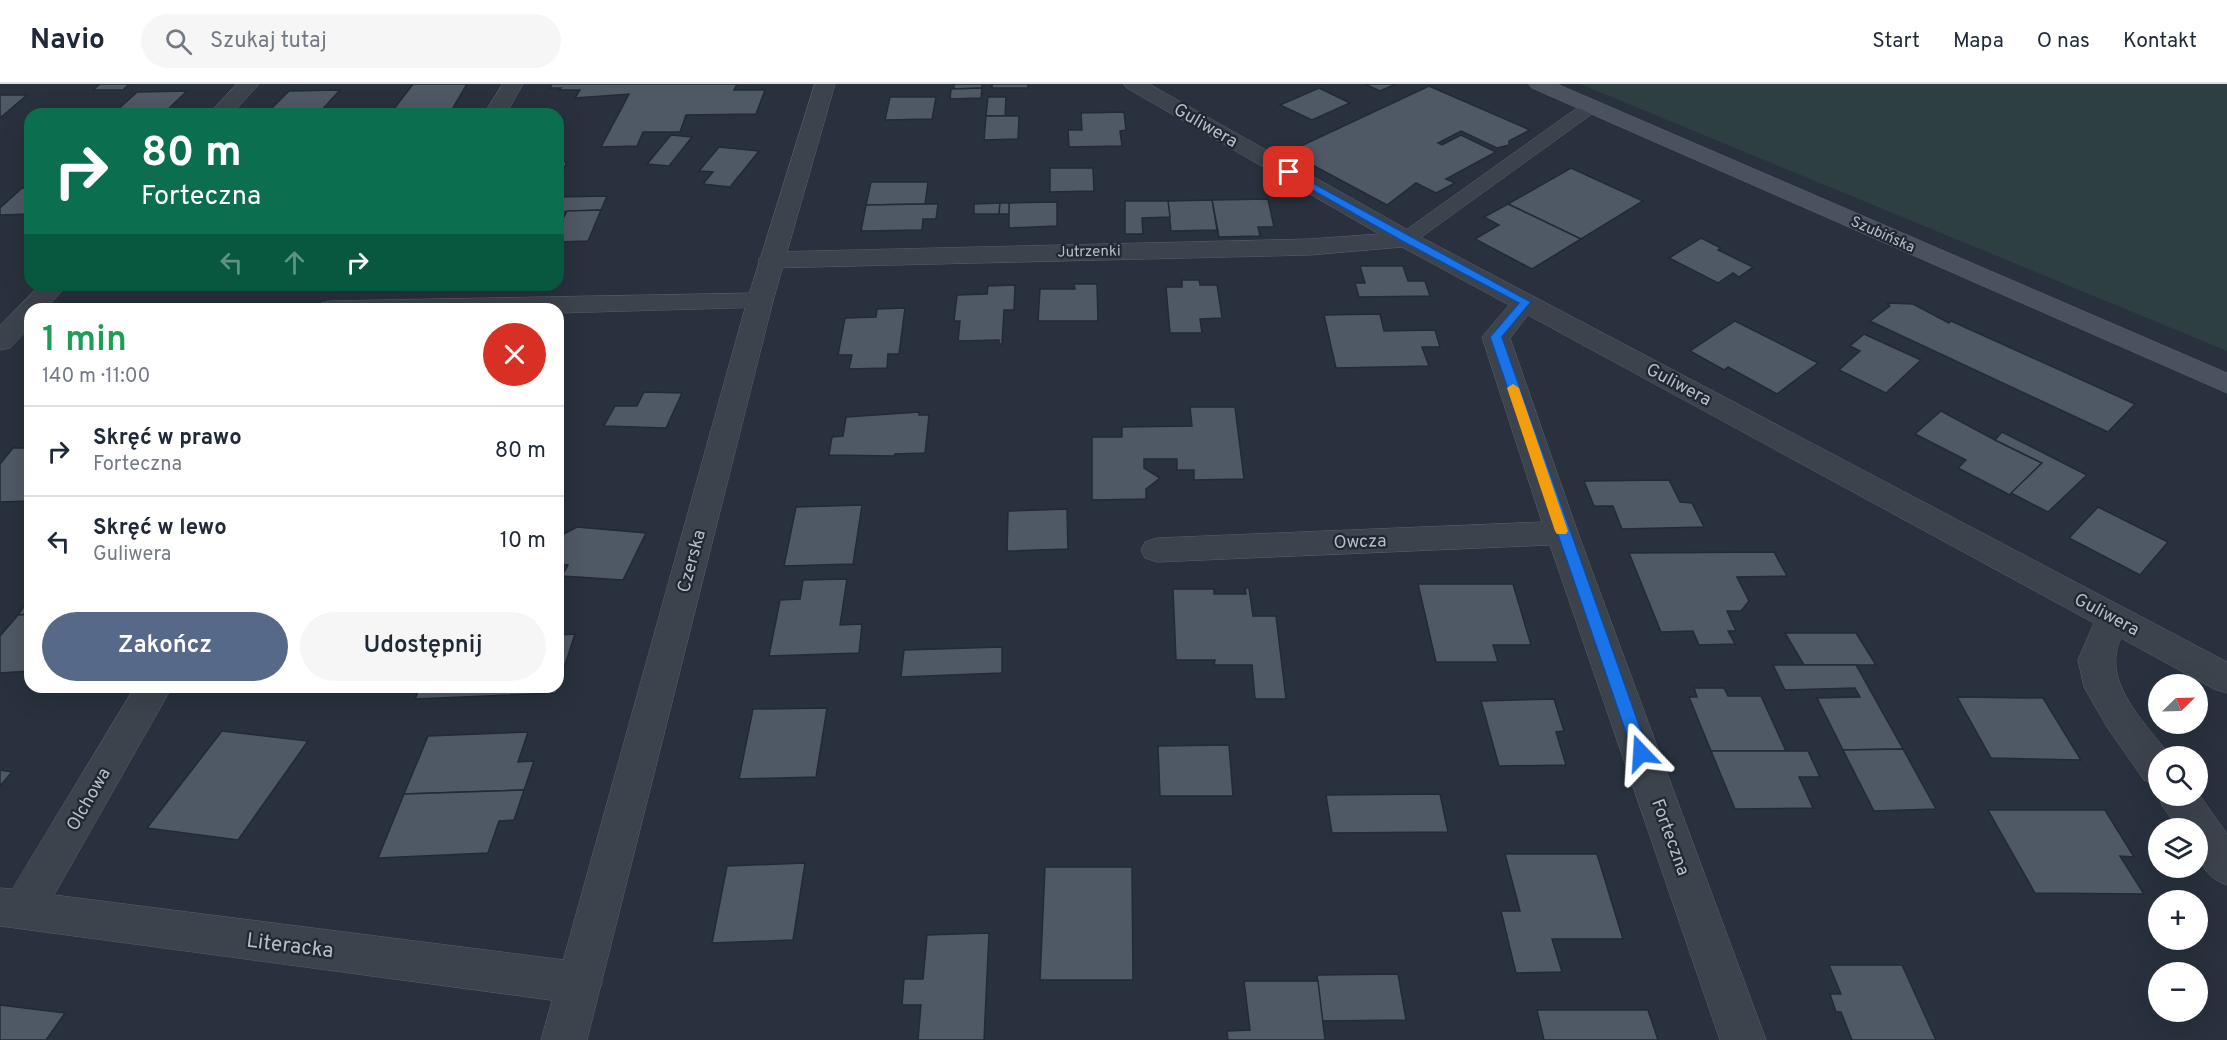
<!DOCTYPE html>
<html lang="pl">
<head>
<meta charset="utf-8">
<style>
  :root { --surface:#fff; --page:#f6f6f7; --text:#1f2937; --muted:#747a83; --line:#e0e1e3; --accent:#566988 }
  body { margin:0; font-family:Overpass,sans-serif; background:var(--page); color:var(--text); height:100vh; display:flex; flex-direction:column; font-size:22px; white-space:nowrap }
  * { box-sizing:border-box; margin:0 }
  p { font-size:20px; color:var(--muted) }
  .icon { flex:none; width:33px; height:33px; fill:none; stroke:currentColor; stroke-width:2; stroke-linecap:round; stroke-linejoin:round }
  .map { position:relative; flex:1; overflow:hidden }
  .panel { position:absolute; left:24px; top:219px; width:540px; height:390px; display:flex; flex-direction:column; background:var(--surface); border-radius:18px; box-shadow:0 6px 24px #0002 }
  .panel>* { flex:none }
  .banner { position:absolute; left:24px; top:24px; width:540px; height:183px; border-radius:18px; box-shadow:0 6px 24px #0002; background:#0b6e4f; color:#fff; overflow:hidden }
  .needle { width:39px; rotate:67deg }
  .fabs { position:absolute; left:2148px; top:590px; display:grid; gap:12px }
  .fabs a { display:grid; place-items:center; width:60px; height:60px; border-radius:50%; background:var(--surface); box-shadow:0 6px 24px #0002; font-size:30px }
  .pin { position:absolute; display:grid; place-items:center; width:51px; height:51px; color:#fff; margin:-26px; border-radius:12px; box-shadow:0 3px 9px #0006 }
  .me { position:absolute; width:66px; margin:-33px; rotate:340deg; stroke-linejoin:round; filter:drop-shadow(0 0 4px #0008) }
  .turn { display:flex; align-items:center; gap:21px; height:126px; padding:0 18px; font-size:27px }
  .turn .icon { width:78px; height:78px; stroke-width:2.5 }
  .turn b { display:block; font-size:42px; line-height:51px }
  .lanes { display:flex; align-items:center; height:57px; padding:0 18px; background:#0003; justify-content:center; gap:30px; direction:ltr }
  .lanes .off { opacity:.35 }
  .round { display:grid; place-items:center; flex:none; width:63px; height:63px; border-radius:32px; background:var(--page) }
  .overview { display:flex; align-items:center; justify-content:space-between; height:102px; padding:0 18px }
  h1 { font-size:36px; font-weight:600; line-height:45px; color:#1e9e55 }
  .button { display:flex; gap:12px; margin-top:auto; padding:12px 18px }
  .button a { flex:1; height:69px; border-radius:36px; background:var(--accent); color:#fff; font-size:24px; font-weight:600; line-height:69px; text-align:center }
  .button a+a { background:var(--page); color:var(--text) }
  ul { padding:0; list-style:none }
  li { display:flex; align-items:center; gap:18px; height:90px; padding:0 18px; border-top:2px solid var(--line) }
  li div { flex:1 }
  li b { display:block; font-size:22px }
  li em { font-style:normal }
  header { display:flex; align-items:center; gap:36px; box-sizing:border-box; height:84px; padding:0 30px; background:var(--surface); border-bottom:2px solid var(--line) }
  header strong { font-size:28px }
  nav { display:flex; gap:33px; margin-inline-start:auto; font-size:21px }
  .search { width:420px; height:54px; background:var(--page); display:flex; align-items:center; gap:15px; box-sizing:border-box; padding:0 21px; border-radius:33px; color:var(--muted); font-size:22px }
  .map>svg:first-child { display:block }
  .green { fill:#2d3f40 }
  .building { fill:#4f5865; stroke:#232a34; stroke-width:1.5 }
  .lines { fill:none; stroke-linecap:round; stroke-linejoin:round }
  .service-casing { stroke:#5a616b; stroke-width:1 }
  .minor-casing { stroke:#5a616b; stroke-width:1 }
  .tertiary-casing { stroke:#5a616b; stroke-width:1 }
  .secondary-casing { stroke:#5a616b; stroke-width:1 }
  .service { fill:#3c434d; fill-rule:evenodd }
  .minor { fill:#3c434d; fill-rule:evenodd }
  .tertiary { fill:#3c434d; fill-rule:evenodd }
  .secondary { fill:#4a5260; fill-rule:evenodd }
  .route { fill:#1a73e8; stroke:#114b97; stroke-width:1.5 }
  .slow { fill:#f59e0b }
  .labels { text-anchor:middle; stroke-width:4.5; stroke-linejoin:round; paint-order:stroke }
  .far-street-label { font-size:15px; fill:#b8bec8; stroke:#212832 }
  .street-label { font-size:18px; fill:#b8bec8; stroke:#212832 }
  .near-street-label { font-size:21px; fill:#b8bec8; stroke:#212832 }
</style>
</head>
<body>
<header>
<strong>Navio</strong>
<div class="search"><svg class="icon" aria-label="search" viewBox="0 0 24 24"><circle cx="10" cy="10" r="6"/><path d="M15 15l6 6"/></svg>Szukaj tutaj</div>
<nav><a>Start</a><a>Mapa</a><a>O nas</a><a>Kontakt</a></nav>
</header>
<div class="map">
<svg width="2227" height="956" viewBox="0 0 2227 956">
  <rect width="100%" height="100%" fill="#28313d"/>
  <polygon class="green" points="1580,0 2227,0 2227,267"/>
  <g class="building">
    <polygon points="100,0 129,0 123,6 93,6"/>
    <polygon points="413,0 467,0 450,29 390,30"/>
    <polygon points="552,0 737,0 734,6 765,6 756,30 686,31 680,48 643,48 637,62 601,63 629,10 575,14 580,6 559,6 561,4 550,4"/>
    <polygon points="954,0 982,0 982,4 954,5"/>
    <rect x="992" y="0" width="36" height="4"/>
    <polygon points="1365,0 1396,0 1380,7"/>
    <polygon points="1429,2 1530,46 1509,57 1509,61 1497,64 1461,47 1438,59 1442,61 1461,51 1496,68 1446,95 1455,99 1436,109 1416,99 1387,121 1288,68"/>
    <polygon points="982,4 981,14 950,15 951,5"/>
    <polygon points="1319,4 1350,19 1312,36 1280,21"/>
    <polygon points="340,6 318,30 266,30 289,7"/>
    <polygon points="187,7 163,30 113,30 137,8"/>
    <polygon points="0,11 27,11 0,34"/>
    <polygon points="890,13 936,13 932,35 885,36"/>
    <polygon points="988,13 1006,13 1005,32 986,32"/>
    <polygon points="1124,28 1126,46 1120,47 1122,62 1069,63 1068,46 1082,46 1081,29"/>
    <polygon points="986,32 1019,32 1018,55 984,56"/>
    <polygon points="671,51 692,53 669,82 647,80"/>
    <polygon points="719,63 759,67 730,103 703,100 713,88 699,87"/>
    <polygon points="558,78 567,78 560,92 564,92 561,96 558,96"/>
    <polygon points="1050,84 1093,84 1094,107 1050,108"/>
    <polygon points="1571,84 1643,117 1581,155 1508,120"/>
    <polygon points="871,98 928,98 925,120 866,121"/>
    <polygon points="22,104 30,104 30,130 0,131 0,124"/>
    <polygon points="607,112 601,126 558,128 558,113"/>
    <polygon points="1268,115 1274,143 1258,143 1260,152 1219,153 1212,116"/>
    <polygon points="1212,116 1217,146 1171,147 1168,117"/>
    <polygon points="1125,117 1168,117 1170,133 1142,134 1143,150 1125,150"/>
    <polygon points="1057,118 1057,142 1009,144 1009,119"/>
    <polygon points="1000,119 999,130 974,130 974,120"/>
    <polygon points="1000,119 1009,119 1009,130 999,130"/>
    <polygon points="925,120 938,120 936,135 923,135 922,146 861,147 866,121"/>
    <polygon points="1508,120 1581,155 1532,185 1475,155 1499,141 1484,133"/>
    <polygon points="601,126 588,157 558,158 558,145 567,127"/>
    <polygon points="1701,154 1721,164 1718,166 1753,183 1739,193 1733,189 1718,199 1669,174"/>
    <polygon points="1360,182 1403,182 1408,197 1425,197 1430,212 1359,213 1355,199 1365,199"/>
    <polygon points="1182,196 1199,196 1200,201 1217,201 1222,234 1200,235 1202,249 1170,249 1166,203 1182,203"/>
    <polygon points="1074,200 1097,200 1098,237 1038,237 1040,205 1075,205"/>
    <polygon points="1015,201 1014,226 1004,226 1002,260 999,260 999,256 958,257 960,237 954,237 957,211 987,210 988,202"/>
    <polygon points="1887,219 1913,220 1949,239 1951,237 2135,320 2108,348 1870,237 1890,222"/>
    <polygon points="905,224 899,270 888,270 887,284 849,285 852,271 838,271 845,234 876,233 877,225"/>
    <polygon points="1380,230 1384,247 1435,246 1440,263 1422,263 1429,282 1336,284 1324,231"/>
    <polygon points="1735,237 1818,279 1777,310 1728,283 1724,286 1690,267"/>
    <polygon points="1864,250 1921,276 1886,309 1839,286 1860,267 1850,262"/>
    <polygon points="644,308 682,309 666,344 604,342 615,322 637,322"/>
    <polygon points="1190,323 1235,323 1244,395 1194,396 1194,386 1177,386 1177,375 1144,375 1144,384 1160,394 1146,405 1146,415 1092,416 1092,353 1122,353 1122,343 1192,342"/>
    <polygon points="1941,327 1995,356 2042,379 2010,411 1958,384 1966,376 1915,350"/>
    <polygon points="919,328 919,331 929,331 925,369 895,370 894,372 829,371 832,353 843,352 846,333"/>
    <polygon points="2002,348 2087,391 2048,428 2011,409 2042,379 1995,356"/>
    <polygon points="13,364 30,364 30,417 0,418 0,380"/>
    <polygon points="1669,396 1680,418 1692,419 1704,443 1622,445 1613,422 1594,422 1584,397"/>
    <polygon points="862,421 853,480 784,482 796,423"/>
    <polygon points="2098,423 2168,458 2140,491 2069,454"/>
    <polygon points="1067,425 1068,465 1007,467 1008,427"/>
    <polygon points="577,443 646,449 623,496 562,492 568,481 558,480 558,453"/>
    <polygon points="1774,468 1787,492 1737,493 1749,517 1741,527 1727,527 1736,547 1728,547 1735,560 1699,561 1693,547 1661,548 1629,469"/>
    <polygon points="847,495 840,541 862,540 859,569 769,572 780,516 800,515 803,496"/>
    <polygon points="1418,500 1513,500 1531,561 1493,561 1498,578 1436,578"/>
    <polygon points="1245,504 1249,504 1253,532 1276,532 1286,615 1255,615 1252,581 1214,581 1215,576 1176,576 1173,505 1214,505 1214,510 1246,510"/>
    <polygon points="30,514 30,530 18,531"/>
    <polygon points="30,530 30,587 0,589 0,552 18,531"/>
    <polygon points="1785,549 1856,549 1876,581 1804,581"/>
    <polygon points="575,550 558,602 558,551"/>
    <polygon points="1002,563 1002,589 901,593 904,566"/>
    <polygon points="1773,581 1856,581 1903,665 1843,666 1817,614 1860,613 1855,604 1785,606"/>
    <polygon points="420,603 558,603 556,609 415,615"/>
    <polygon points="1694,604 1724,604 1728,612 1761,612 1786,667 1711,667 1689,613 1697,613"/>
    <polygon points="1957,613 2043,614 2081,676 1991,674"/>
    <polygon points="1554,615 1564,647 1556,648 1566,681 1499,682 1481,617"/>
    <polygon points="827,624 816,693 739,695 753,625"/>
    <polygon points="222,647 308,657 238,756 147,744"/>
    <polygon points="528,648 518,678 534,677 524,706 404,710 428,652"/>
    <polygon points="1229,661 1233,712 1160,712 1158,662"/>
    <polygon points="1903,665 1936,725 1874,727 1843,666"/>
    <polygon points="1711,667 1808,667 1820,693 1799,693 1813,724 1735,725"/>
    <polygon points="0,686 12,688 0,702"/>
    <polygon points="524,706 514,736 499,737 488,769 378,774 404,710"/>
    <polygon points="1440,710 1448,748 1332,749 1326,711"/>
    <polygon points="1988,726 2105,726 2134,773 2120,772 2144,810 2035,809"/>
    <polygon points="1505,770 1597,770 1623,855 1552,855 1562,888 1516,889 1501,827 1520,827"/>
    <polygon points="805,779 793,856 712,859 727,782"/>
    <polygon points="1045,783 1132,783 1133,896 1040,896"/>
    <polygon points="989,849 984,956 918,956 921,921 902,921 904,895 923,895 927,851"/>
    <polygon points="1829,881 1902,881 1936,956 1852,956 1841,928 1836,928 1830,910 1841,910"/>
    <polygon points="1398,890 1406,936 1322,937 1317,891"/>
    <polygon points="1244,897 1318,897 1325,956 1228,956 1227,947 1250,946"/>
    <polygon points="0,921 65,929 46,956 0,956"/>
    <polygon points="1537,926 1648,926 1658,956 1544,956"/>
  </g>
  <g class="lines">
    <g class="service-casing">
      <polygon id="service" points="1590,18 1596,19 1599,23 1596,27 1413,159 1399,159 1396,155 1399,151 1584,19"/>
    </g>
    <g class="minor-casing">
      <g id="minor">
        <polygon points="237,0 259,0 232,30 209,30"/>
        <polygon points="503,0 523,0 506,30 484,30"/>
        <path d="M1124 0H1149L1415 150 2227 578V609L2214 605 2121 554C2100 598 2146 639 2170 672H2158V701L2144 696 2107 643 2084 603 2078 576 2094 539 1528 231 1510 254 1578 449 1766 956H1720L1550 461 1157 478 1145 474 1141 466 1145 458 1157 454 1542 438 1482 253 1509 221 1402 163 1310 171 771 184 762 181 758 176 762 171 771 168 1310 155 1379 150 1127 4Z"/>
        <polygon points="40,201 67,201 46,225 30,225 30,243 10,264 0,266 0,242"/>
        <polygon points="760,209 769,211 773,217 769,223 558,229 558,225 317,225 321,219 330,217"/>
        <polygon points="135,603 172,603 54,811 580,878 595,884 602,899 595,914 580,920 0,842 0,804 12,805"/>
        <path d="M2158 709 2198 711V709L2227 750V801C2198 790 2198 772 2198 744H2178L2163 723Z"/>
      </g>
    </g>
    <g class="tertiary-casing">
      <polygon id="tertiary" points="815,0 835,0 773,217 587,956 541,956 747,217"/>
    </g>
    <g class="secondary-casing">
      <polygon id="secondary" points="1529,0 1557,0 2227,289 2227,309 1532,4"/>
    </g>
    <use href="#service" class="service"/>
    <use href="#minor" class="minor"/>
    <use href="#tertiary" class="tertiary"/>
    <use href="#secondary" class="secondary"/>
  </g>
  <polygon class="route" points="1289,86 1531,218 1502,253 1649,669 1646,674 1635,674 1633,669 1490,253 1519,219 1402,157 1286,91 1286,86"/>
  <polygon class="slow" points="1513,300 1519,304 1568,447 1566,450 1557,450 1555,447 1507,304"/>
  <g class="labels">
    <g class="far-street-label">
      <text transform="translate(1883 150) rotate(24)" y="5">Szubińska</text>
      <text transform="translate(1089 167) rotate(-1)" y="5">Jutrzenki</text>
    </g>
    <g class="street-label">
      <text transform="translate(1206 41) rotate(30)" y="6">Guliwera</text>
      <text transform="translate(1679 300) rotate(28)" y="6">Guliwera</text>
      <text transform="translate(1360 457) rotate(-2)" y="6">Owcza</text>
      <text transform="translate(691 477) rotate(-75)" y="6">Czerska</text>
      <text transform="translate(2107 530) rotate(28)" y="6">Guliwera</text>
      <text transform="translate(88 715) rotate(-60)" y="6">Olchowa</text>
      <text transform="translate(1671 753) rotate(70)" y="6">Forteczna</text>
    </g>
    <g class="near-street-label">
      <text transform="translate(290 861) rotate(7)" y="7">Literacka</text>
    </g>
  </g>
</svg>
<div class="fabs">
<a><svg class="needle" viewBox="-14 -14 28 28"><path d="M0-13l5 13h-10z" fill="#e53935"/><path d="M0 13l5-13h-10z" fill="#747a83"/></svg></a>
<a><svg class="icon" aria-label="search" viewBox="0 0 24 24"><circle cx="10" cy="10" r="6"/><path d="M15 15l6 6"/></svg></a>
<a><svg class="icon" aria-label="layers" viewBox="0 0 24 24"><path d="M12 4l9 5-9 5-9-5zM3 14l9 5 9-5"/></svg></a>
<a>+</a>
<a>−</a>
</div>
<div class="pin" style="left:1289px;top:88px;background:#d93025"><svg class="icon" aria-label="arrive" viewBox="0 0 24 24"><path d="M6 21V4h12l-3 4 3 4H6"/></svg></div>
<svg class="me" style="left:1641px;top:669px" viewBox="-20 -20 40 40"><path d="M0-17L14 15 0 8-14 15z" fill="#1a73e8" stroke="#fff" stroke-width="4"/></svg>
<div class="banner">
<div class="turn"><svg class="icon" aria-label="right" viewBox="0 0 24 24"><path d="M7 20v-9h11M14 6l5 5-5 5"/></svg><div><b>80 m</b>Forteczna</div></div>
<div class="lanes"><svg class="icon off" aria-label="left" viewBox="0 0 24 24"><path d="M17 20v-9H6M10 6l-5 5 5 5"/></svg><svg class="icon off" aria-label="ahead" viewBox="0 0 24 24"><path d="M12 20V5M6 11l6-6 6 6"/></svg><svg class="icon" aria-label="right" viewBox="0 0 24 24"><path d="M7 20v-9h11M14 6l5 5-5 5"/></svg></div>
</div>
<section class="panel">
<div class="overview"><div><h1>1 min</h1><p>140 m · 11:00</p></div><a class="round" style="background:#d93025;color:#fff"><svg class="icon" aria-label="close" viewBox="0 0 24 24"><path d="M6 6l12 12M18 6L6 18"/></svg></a></div>
<ul>
<li><svg class="icon" aria-label="right" viewBox="0 0 24 24"><path d="M7 20v-9h11M14 6l5 5-5 5"/></svg><div><b>Skręć w prawo</b><p>Forteczna</p></div><em>80 m</em></li>
<li><svg class="icon" aria-label="left" viewBox="0 0 24 24"><path d="M17 20v-9H6M10 6l-5 5 5 5"/></svg><div><b>Skręć w lewo</b><p>Guliwera</p></div><em>10 m</em></li>
</ul>
<div class="button"><a>Zakończ</a><a>Udostępnij</a></div>
</section>
</div>
</body>
</html>
